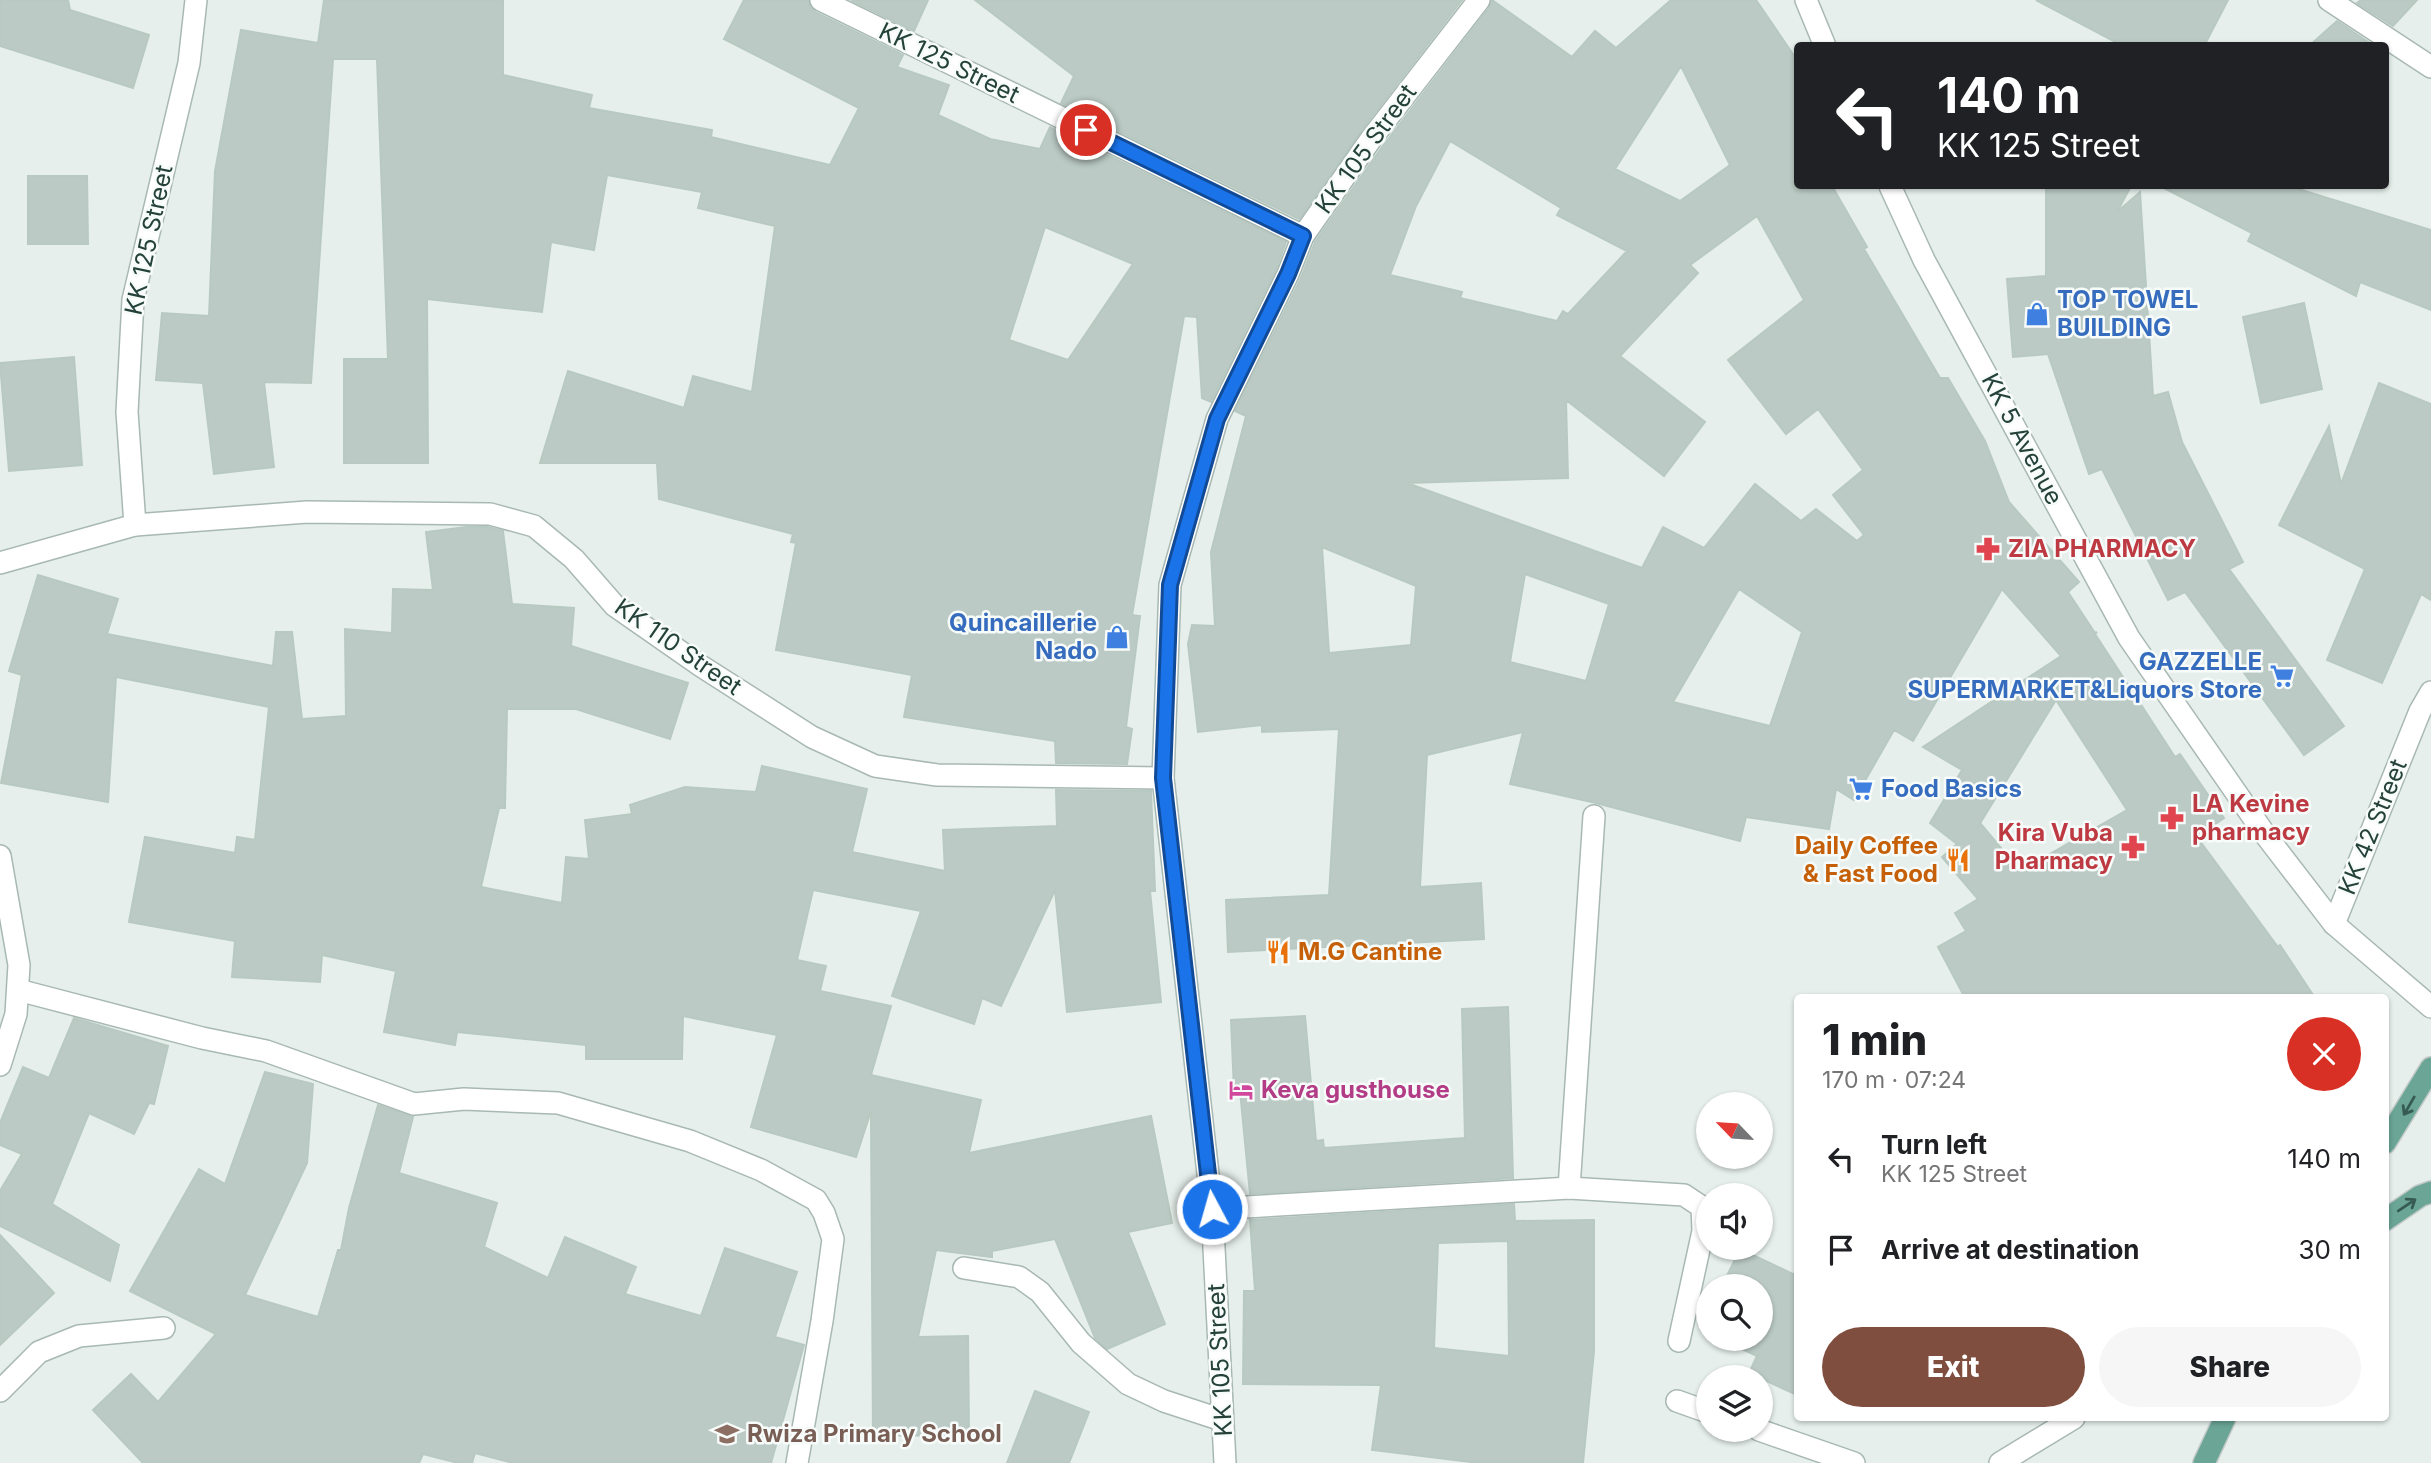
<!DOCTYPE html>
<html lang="en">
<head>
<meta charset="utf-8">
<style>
  :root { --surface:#fff; --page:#f6f6f6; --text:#202124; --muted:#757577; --accent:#7f4e3f }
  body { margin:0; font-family:Inter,sans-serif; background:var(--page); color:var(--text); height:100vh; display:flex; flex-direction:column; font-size:26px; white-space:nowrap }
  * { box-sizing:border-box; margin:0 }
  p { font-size:23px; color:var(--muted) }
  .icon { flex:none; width:38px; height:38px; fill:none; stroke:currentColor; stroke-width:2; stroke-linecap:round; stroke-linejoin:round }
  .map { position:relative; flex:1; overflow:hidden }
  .details { position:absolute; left:1794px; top:994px; width:595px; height:427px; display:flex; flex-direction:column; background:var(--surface); border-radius:7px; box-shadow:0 2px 5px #0004 }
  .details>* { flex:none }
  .hud { position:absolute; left:1794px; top:42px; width:595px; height:147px; border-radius:7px; box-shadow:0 2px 5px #0004; background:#202124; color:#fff; overflow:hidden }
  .needle { width:46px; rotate:295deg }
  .fabs { position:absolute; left:1696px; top:1092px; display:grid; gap:14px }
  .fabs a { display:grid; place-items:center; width:77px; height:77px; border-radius:50%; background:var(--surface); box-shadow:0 2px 5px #0004; font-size:35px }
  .pin { position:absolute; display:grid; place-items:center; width:60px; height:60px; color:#fff; margin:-30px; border:4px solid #fff; border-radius:50%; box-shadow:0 2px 7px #0007 }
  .me { position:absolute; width:77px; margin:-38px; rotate:354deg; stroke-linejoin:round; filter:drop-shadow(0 0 5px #0008) }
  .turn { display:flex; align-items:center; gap:24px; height:147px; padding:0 28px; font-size:32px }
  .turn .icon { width:91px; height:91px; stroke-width:2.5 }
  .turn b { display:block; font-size:49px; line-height:60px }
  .round { display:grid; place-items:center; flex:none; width:74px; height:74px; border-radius:37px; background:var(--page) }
  .head { display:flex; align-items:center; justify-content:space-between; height:119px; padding:0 28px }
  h1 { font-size:42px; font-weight:800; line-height:52px }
  .action { display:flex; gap:14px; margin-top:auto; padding:14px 28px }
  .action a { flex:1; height:80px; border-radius:42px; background:var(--accent); color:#fff; font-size:28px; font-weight:800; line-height:80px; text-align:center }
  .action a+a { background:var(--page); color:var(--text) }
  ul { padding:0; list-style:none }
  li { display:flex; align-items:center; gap:21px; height:91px; padding:0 28px }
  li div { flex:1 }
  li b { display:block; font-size:26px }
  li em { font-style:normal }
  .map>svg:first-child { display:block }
  .building { fill:#bbcac4; stroke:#b8c9c2; stroke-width:2; fill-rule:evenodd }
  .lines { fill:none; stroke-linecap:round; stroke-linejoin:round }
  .minor-casing { stroke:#a8b8b2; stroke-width:24 }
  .major-casing { stroke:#c2cac8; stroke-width:24 }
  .minor { stroke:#fff; stroke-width:21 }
  .major { stroke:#6aa596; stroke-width:21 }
  .oneway { stroke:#365b51 }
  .route-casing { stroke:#114b97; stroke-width:18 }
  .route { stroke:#1a73e8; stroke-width:12 }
  .labels { text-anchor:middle; stroke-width:5; stroke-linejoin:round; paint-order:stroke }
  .street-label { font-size:24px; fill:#24423a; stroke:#f7fbf9 }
  .shop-label { font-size:24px; font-weight:bold; fill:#366cbe; stroke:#f7fbf9; text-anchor:start }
  .health-label { font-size:24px; font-weight:bold; fill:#be3a42; stroke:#f7fbf9; text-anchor:start }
  .food-label { font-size:24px; font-weight:bold; fill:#c56008; stroke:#f7fbf9; text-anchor:end }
  .hotel-label { font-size:24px; font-weight:bold; fill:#b23c85; stroke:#f7fbf9; text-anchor:start }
  .education-label { font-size:24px; font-weight:bold; fill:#785e54; stroke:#f7fbf9; text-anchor:start }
</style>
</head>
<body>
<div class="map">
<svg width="2431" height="1463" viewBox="0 0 2431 1463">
  <rect width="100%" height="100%" fill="#e6efeb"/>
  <g class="building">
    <polygon points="0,0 68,0 70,10 149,35 133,88 0,46"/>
    <path d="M324 0H503V75L592 95 589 108 712 130 711 137 830 165 859 108 724 39 744 0H808L810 7 815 12 903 55 897 67 949 85 938 115 990 139 1040 149 1050 127 1286 242 1276 269 1211 402 1202 398 1197 317 1184 316 1132 615 1140 616 1126 727 1132 729 1127 764 1056 763 1055 741 904 717 912 675 776 650 796 543 791 542 793 534 659 499 657 463H540L568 371 684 408 693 376 752 392 775 226 698 208 702 192 607 175 594 250 551 242 542 312 427 299 428 463H344V359H388L377 59H333L311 383 264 382 274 467 214 474 203 383 156 380 162 313 209 316 215 171 241 30 318 43ZM1045 227 1133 264 1068 360 1009 340Z"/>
    <polygon points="851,0 928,0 914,31"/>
    <polygon points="975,0 1462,0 1361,131 1299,219 1061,103 1074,76"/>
    <path d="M1492 0 1572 57 1595 31 1616 48 1671 0H1756L1797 60V186H1832L1867 247 1864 249 1940 378H1948L1985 441 2009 502 2079 582 2068 592 2095 633 2097 632 2095 634 2175 757 2180 754 2224 818 2197 837 2278 947 2280 945 2315 998H1965L1938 947 1966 931 1955 913 1978 899 1942 857 1957 844 1930 823 1962 770 1923 747 2061 656 2002 589 1913 741 1894 730 1854 800 1836 789 1829 829 1746 817 1740 841 1596 803 1510 784 1523 732 1427 755 1420 887 1481 883 1484 939 1228 952 1226 900 1329 895 1339 729 1262 732V725L1198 732 1188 644 1192 625 1215 626 1211 552 1246 416 1235 411 1300 280 1315 242 1382 147 1489 8ZM1681 66 1730 165 1680 201 1615 169ZM1450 141 1561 208 1557 215 1627 251 1568 314 1563 311 1557 321 1460 298 1462 292 1390 275 1416 206ZM1757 216 1804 300 1728 360 1786 434 1818 409 1863 470 1833 495 1864 535 1857 541 1816 509 1801 521 1755 484 1704 548 1663 527 1642 568 1407 483 1568 478 1566 400 1664 476 1705 422 1620 356 1698 273 1690 265ZM1322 547 1416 586 1411 645 1329 653ZM1525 574 1609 604 1586 681 1510 662ZM1739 589 1802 632 1770 726 1673 702ZM2056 700 2127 810 2020 871 1981 824 1979 825Z"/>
    <polygon points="2036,0 2228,0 2204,46 2123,46"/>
    <polygon points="2361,0 2417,0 2393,26 2357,3"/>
    <polygon points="2337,21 2374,46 2309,46"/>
    <polygon points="28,176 87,176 88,244 28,244"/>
    <polygon points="2046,186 2131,186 2117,212 2140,192 2153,396 2168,392 2182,442 2243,562 2229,569 2344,726 2304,755 2185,592 2168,600 2102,469 2089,474 2048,354 2013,357 2007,279 2046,276"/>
    <polygon points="2160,186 2289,186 2431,230 2431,310 2360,282 2356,296 2248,241 2252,233"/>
    <polygon points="2304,303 2322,389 2261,403 2243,317"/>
    <polygon points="74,357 82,465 9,471 0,363"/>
    <polygon points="2379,383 2431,404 2431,600 2421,594 2382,683 2327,660 2365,569 2279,525 2329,426 2341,484"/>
    <polygon points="466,527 488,527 503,531 512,604 574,608 571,646 688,683 670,739 576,709 507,709 505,808 499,808 481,887 562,903 566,857 589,859 585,820 632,814 630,805 685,787 756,792 762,766 867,789 852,852 945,871 943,830 1057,826 1056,790 1151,791 1155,891 1150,891 1161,1002 1067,1012 1055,890 1001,1006 982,998 974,1024 892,996 921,911 813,890 797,960 826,966 820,991 891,1006 871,1075 981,1100 969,1153 1151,1116 1172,1223 1128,1232 1165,1324 1107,1349 1095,1338 1055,1239 992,1251 992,1257 936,1250 918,1337 968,1336 969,1435 873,1436 871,1111 856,1157 751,1127 777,1035 683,1016 682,1059 586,1059 586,1045 457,1032 455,1045 384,1032 396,971 322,955 320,982 232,977 235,941 129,922 145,837 235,853 237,837 255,840 269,707 116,677 108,802 1,783 22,675 9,671 38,575 118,599 107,634 273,666 276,632 292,632 302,719 346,716 345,629 392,633 393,589 433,590 426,532"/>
    <polygon points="1508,1007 1513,1178 1250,1194 1240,1091 1234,1091 1231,1020 1305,1016 1316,1141 1323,1140 1324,1148 1465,1138 1462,1009"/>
    <polygon points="74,1018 168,1046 154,1104 149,1103 134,1134 89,1113 52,1204 119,1245 110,1281 0,1226 0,1191 22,1154 0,1145 0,1123 23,1067 49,1078"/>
    <polygon points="265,1072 313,1084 307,1163 245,1295 318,1317 338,1250 341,1250 349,1208 378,1105 413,1117 399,1173 497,1203 484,1247 548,1278 565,1237 636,1267 625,1294 701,1316 725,1248 797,1272 775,1337 804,1345 771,1463 513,1463 475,1453 472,1463 458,1463 423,1454 419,1463 143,1463 93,1410 131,1374 158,1402 216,1334 130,1291 199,1169 225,1184"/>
    <path d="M1514 1204 1515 1221 1594 1220V1351L1583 1463H1479L1372 1450 1381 1385 1243 1384 1244 1291H1255L1250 1220ZM1508 1241 1509 1356 1434 1348 1438 1243Z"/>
    <polygon points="0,1235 54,1293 0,1345"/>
    <polygon points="1740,1249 1795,1275 1797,1270 1797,1395 1749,1373 1757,1356 1720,1339 1760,1339 1760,1286 1722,1286"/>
    <polygon points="1035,1391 1089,1412 1069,1463 1007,1463"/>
  </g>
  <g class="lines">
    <g class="minor-casing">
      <g id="minor">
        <polyline points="821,0 1303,236"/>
        <polyline points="1806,0 1825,46"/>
        <polyline points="2329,0 2431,67"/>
        <polyline points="1890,186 1924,260 2129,638 2264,833 2334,924 2431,1007"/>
        <polyline points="135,525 127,412 133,300 189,63 196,0"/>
        <polyline points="0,563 135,525 307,512 490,514 534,526 574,559 615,606 701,666 812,737 875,766 937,775 1163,778"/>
        <polyline points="0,856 19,965 16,1014 0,1065"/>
        <polyline points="2334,924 2420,711 2431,692"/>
        <polyline points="18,990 202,1038 266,1051 414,1104 464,1099 558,1103 690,1141 761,1170 816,1200 824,1213 833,1239 822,1321 797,1463"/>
        <polyline points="1569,1188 1594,816"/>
        <polyline points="1212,1209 1569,1188 1684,1195 1702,1207 1703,1231 1679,1341"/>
        <polyline points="964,1268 1019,1277 1040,1292 1081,1343 1128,1384 1164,1401 1222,1420"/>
        <polyline points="0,1391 39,1352 79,1336 164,1328"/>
        <polyline points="1677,1401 1708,1412"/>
        <polyline points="1759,1430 1854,1463"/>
        <polyline points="1225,1463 1212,1209 1163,778 1170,585 1217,419 1288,274 1303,236 1371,139 1479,0"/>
        <polyline points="2000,1463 2074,1418"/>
      </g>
    </g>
    <g class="major-casing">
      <g id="major">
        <polyline points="2385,1143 2431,1068"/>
        <polyline points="2385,1220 2420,1196 2431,1192"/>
        <polyline points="2204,1463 2225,1418"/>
      </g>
    </g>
    <use href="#minor" class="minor"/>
    <use href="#major" class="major"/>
  </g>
  <defs><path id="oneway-shaft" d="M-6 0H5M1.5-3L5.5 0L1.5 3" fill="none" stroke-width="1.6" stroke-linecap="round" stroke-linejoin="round" transform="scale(1.75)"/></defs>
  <g class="oneway">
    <use href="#oneway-shaft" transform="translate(2409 1106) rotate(120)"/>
    <use href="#oneway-shaft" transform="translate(2407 1205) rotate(-34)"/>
  </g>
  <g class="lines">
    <g class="route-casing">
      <polyline id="route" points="1086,130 1303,236 1288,274 1217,419 1170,585 1163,778 1212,1209"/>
    </g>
    <use href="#route" class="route"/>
  </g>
  <defs>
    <g id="shop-bare" transform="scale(1.89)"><path d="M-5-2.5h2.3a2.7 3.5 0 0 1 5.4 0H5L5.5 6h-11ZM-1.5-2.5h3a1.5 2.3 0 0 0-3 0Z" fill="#3f7fe0" stroke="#f7fbf9" stroke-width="2.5" paint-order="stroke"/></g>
    <g id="pharmacy-bare" transform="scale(1.89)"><path d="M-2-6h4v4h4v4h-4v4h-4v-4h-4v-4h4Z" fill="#e0444e" stroke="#f7fbf9" stroke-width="2.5" paint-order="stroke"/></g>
    <g id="supermarket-bare" transform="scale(1.89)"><path d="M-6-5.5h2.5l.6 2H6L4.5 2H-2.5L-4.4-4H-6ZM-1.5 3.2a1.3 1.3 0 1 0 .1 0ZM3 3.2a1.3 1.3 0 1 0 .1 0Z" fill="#3f7fe0" stroke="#f7fbf9" stroke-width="2.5" paint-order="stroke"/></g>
    <g id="restaurant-bare" transform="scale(1.89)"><path d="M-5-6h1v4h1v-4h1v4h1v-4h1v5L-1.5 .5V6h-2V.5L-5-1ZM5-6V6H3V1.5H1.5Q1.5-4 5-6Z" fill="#e8710a" stroke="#f7fbf9" stroke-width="2.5" paint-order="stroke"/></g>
    <g id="hotel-bare" transform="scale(1.89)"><path d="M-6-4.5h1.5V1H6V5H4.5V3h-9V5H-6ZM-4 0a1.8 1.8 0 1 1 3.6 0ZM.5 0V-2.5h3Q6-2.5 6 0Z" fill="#d1479c" stroke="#f7fbf9" stroke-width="2.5" paint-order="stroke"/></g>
    <g id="school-bare" transform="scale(1.89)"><path d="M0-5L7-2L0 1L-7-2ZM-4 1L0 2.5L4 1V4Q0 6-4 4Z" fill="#8d6e63" stroke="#f7fbf9" stroke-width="2.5" paint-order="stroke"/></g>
  </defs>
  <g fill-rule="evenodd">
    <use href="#shop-bare" x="2037" y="314"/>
    <use href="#pharmacy-bare" x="1988" y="549"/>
    <use href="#shop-bare" x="1117" y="637"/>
    <use href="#supermarket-bare" x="2282" y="676"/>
    <use href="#supermarket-bare" x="1861" y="789"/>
    <use href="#pharmacy-bare" x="2172" y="818"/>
    <use href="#pharmacy-bare" x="2133" y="847"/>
    <use href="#restaurant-bare" x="1958" y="860"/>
    <use href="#restaurant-bare" x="1278" y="952"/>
    <use href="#hotel-bare" x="1241" y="1090"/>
    <use href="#school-bare" x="727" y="1434"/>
  </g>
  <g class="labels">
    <g class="street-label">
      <text transform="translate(949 63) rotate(26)" y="8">KK 125 Street</text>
      <text transform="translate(1366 149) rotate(-54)" y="8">KK 105 Street</text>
      <text transform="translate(149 240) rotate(-78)" y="8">KK 125 Street</text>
      <text transform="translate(2022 439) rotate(62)" y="8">KK 5 Avenue</text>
      <text transform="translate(678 647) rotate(35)" y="8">KK 110 Street</text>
      <text transform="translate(2373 827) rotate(-68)" y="8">KK 42 Street</text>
      <text transform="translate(1220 1360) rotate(-93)" y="8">KK 105 Street</text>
    </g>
    <g class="shop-label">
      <text x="2057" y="308">TOP TOWEL<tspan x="2057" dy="28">BUILDING</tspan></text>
      <text x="1097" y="631" text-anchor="end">Quincaillerie<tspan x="1097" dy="28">Nado</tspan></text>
      <text x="2262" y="670" text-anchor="end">GAZZELLE<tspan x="2262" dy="28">SUPERMARKET&amp;Liquors Store</tspan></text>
      <text x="1881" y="797">Food Basics</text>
    </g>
    <g class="health-label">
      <text x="2008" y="557">ZIA PHARMACY</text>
      <text x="2192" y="812">LA Kevine<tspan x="2192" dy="28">pharmacy</tspan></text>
      <text x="2113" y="841" text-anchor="end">Kira Vuba<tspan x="2113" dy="28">Pharmacy</tspan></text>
    </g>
    <g class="food-label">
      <text x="1938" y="854">Daily Coffee<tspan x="1938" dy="28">&amp; Fast Food</tspan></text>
      <text x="1298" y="960" text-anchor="start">M.G Cantine</text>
    </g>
    <g class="hotel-label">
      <text x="1261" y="1098">Keva gusthouse</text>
    </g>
    <g class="education-label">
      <text x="747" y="1442">Rwiza Primary School</text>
    </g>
  </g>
</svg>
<div class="fabs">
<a><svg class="needle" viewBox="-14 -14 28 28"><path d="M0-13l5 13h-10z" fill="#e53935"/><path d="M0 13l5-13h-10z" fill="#757577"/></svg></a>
<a><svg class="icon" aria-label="sound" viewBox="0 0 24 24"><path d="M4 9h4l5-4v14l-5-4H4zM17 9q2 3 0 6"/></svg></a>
<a><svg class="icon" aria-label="search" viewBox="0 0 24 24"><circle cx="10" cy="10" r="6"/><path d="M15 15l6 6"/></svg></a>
<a><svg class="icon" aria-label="layers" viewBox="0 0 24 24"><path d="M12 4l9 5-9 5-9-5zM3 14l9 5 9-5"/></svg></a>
</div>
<div class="pin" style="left:1086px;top:130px;background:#d93025"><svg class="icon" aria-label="arrive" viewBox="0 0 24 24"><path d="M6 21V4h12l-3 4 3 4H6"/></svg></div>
<svg class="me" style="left:1212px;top:1209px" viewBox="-20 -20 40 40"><circle r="17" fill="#1a73e8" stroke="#fff" stroke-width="3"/><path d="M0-11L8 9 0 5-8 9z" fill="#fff"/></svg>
<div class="hud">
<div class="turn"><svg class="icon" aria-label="left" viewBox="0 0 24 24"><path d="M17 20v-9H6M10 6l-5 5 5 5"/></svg><div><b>140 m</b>KK 125 Street</div></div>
</div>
<section class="details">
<div class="head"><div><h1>1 min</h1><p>170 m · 07:24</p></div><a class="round" style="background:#d93025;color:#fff"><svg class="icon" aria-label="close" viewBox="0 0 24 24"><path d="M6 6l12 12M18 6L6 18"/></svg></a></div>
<ul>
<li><svg class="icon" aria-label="left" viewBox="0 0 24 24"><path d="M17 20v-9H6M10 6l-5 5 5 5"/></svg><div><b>Turn left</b><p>KK 125 Street</p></div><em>140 m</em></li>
<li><svg class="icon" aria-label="arrive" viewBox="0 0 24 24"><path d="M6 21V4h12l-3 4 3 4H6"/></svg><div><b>Arrive at destination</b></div><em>30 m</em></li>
</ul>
<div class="action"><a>Exit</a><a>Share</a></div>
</section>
</div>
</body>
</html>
